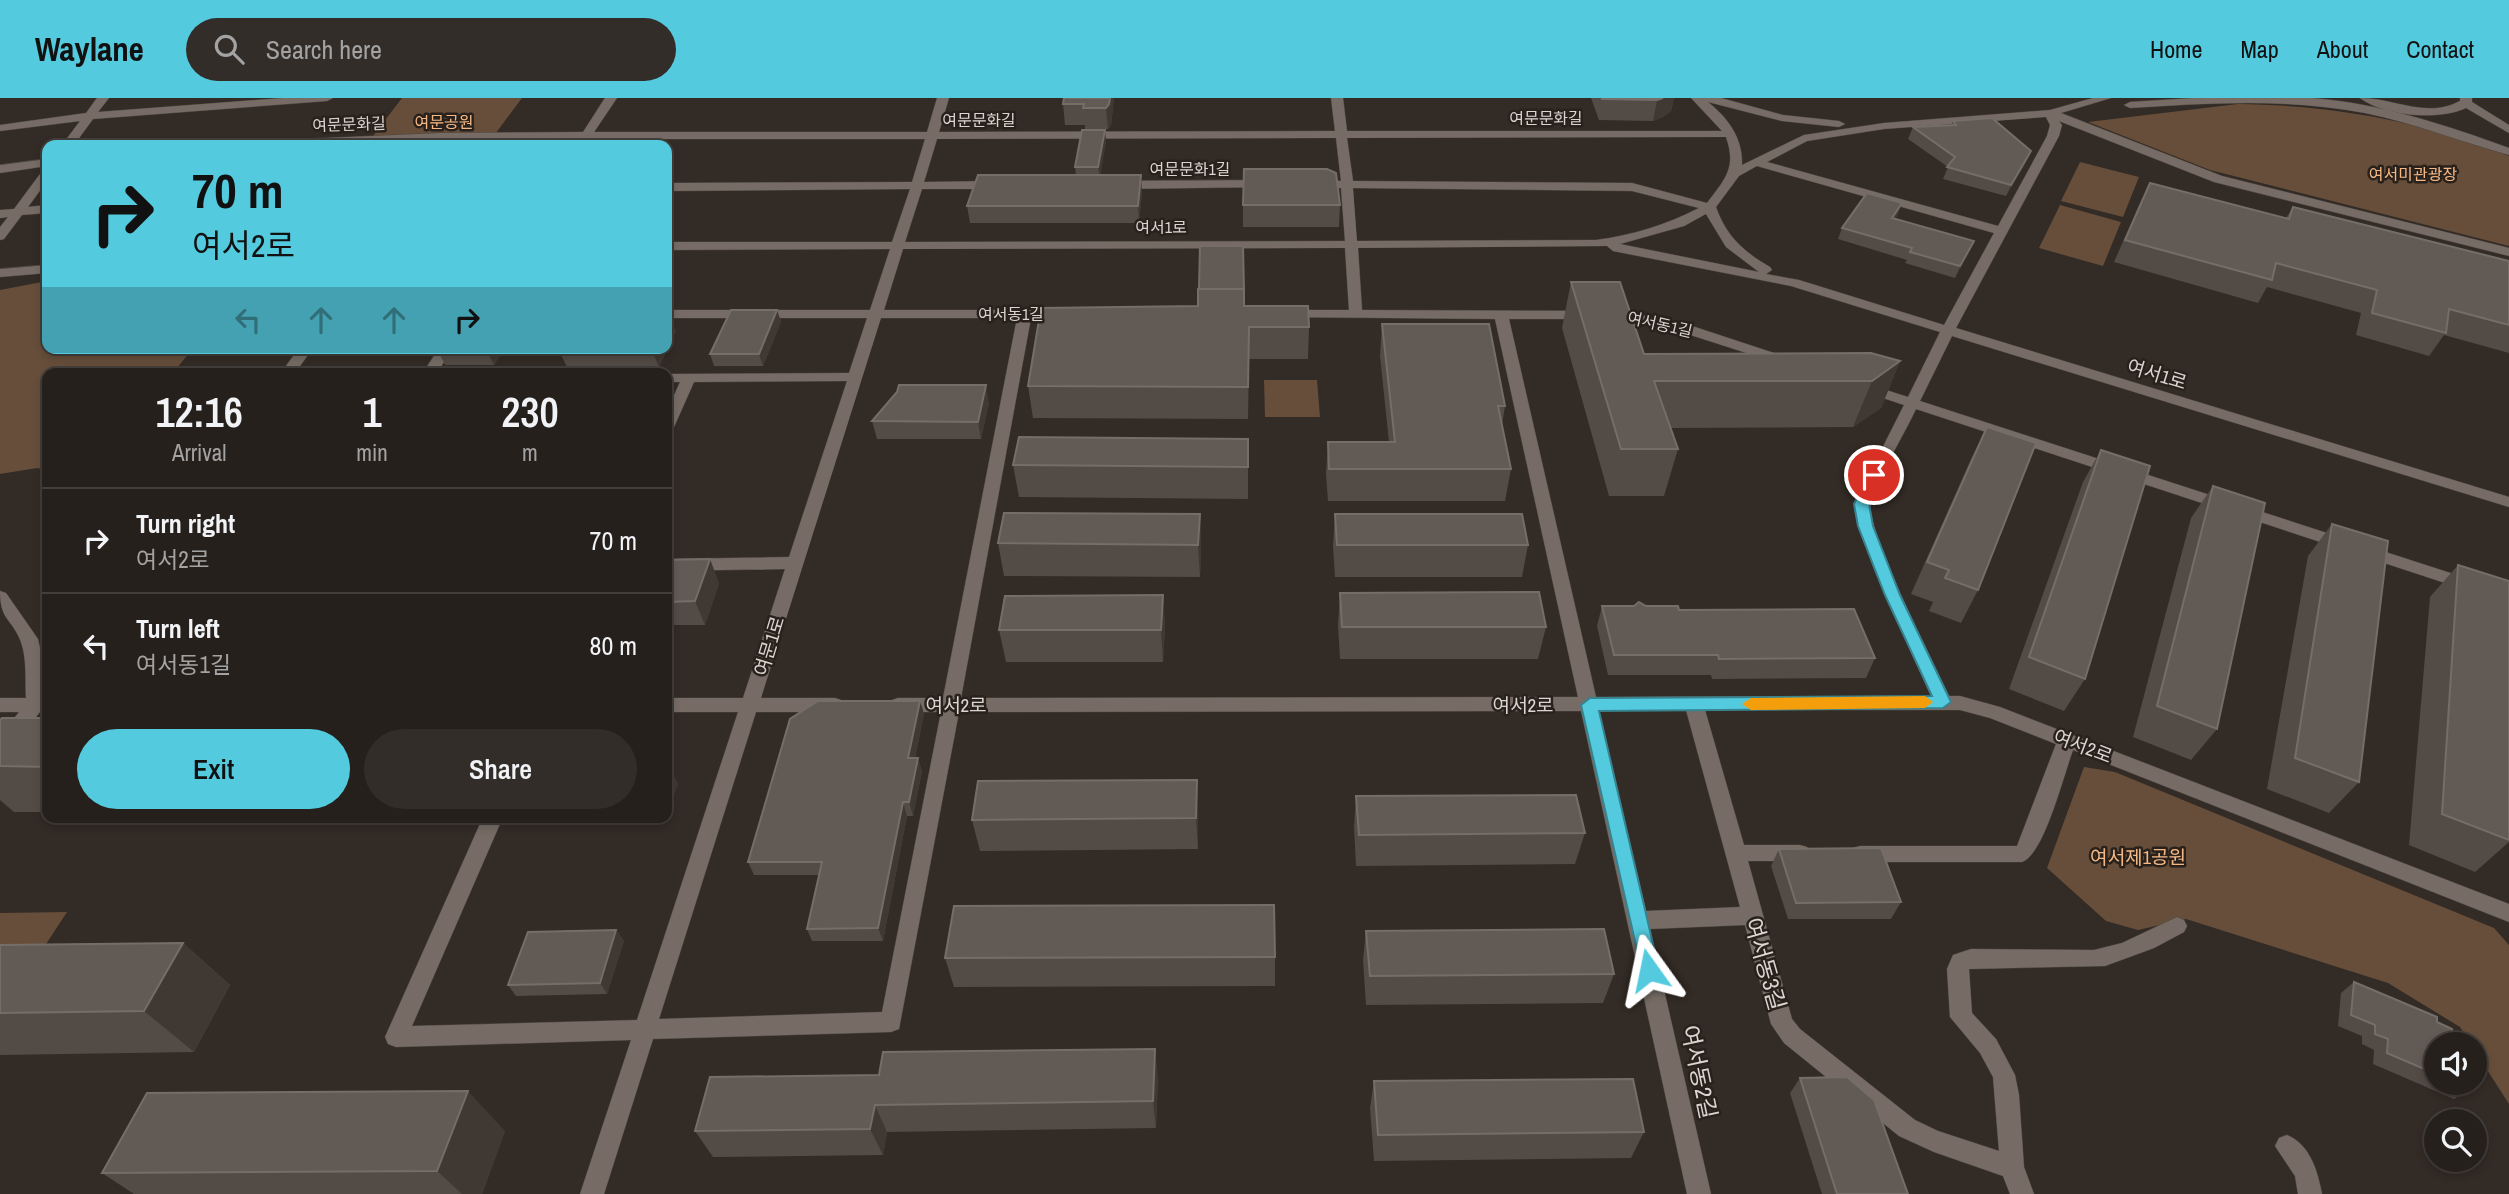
<!DOCTYPE html>
<html lang="en">
<head>
<meta charset="utf-8">
<style>
  :root { --surface:#26201c; --page:#322d29; --text:#f1f3f6; --muted:#a4a3a3; --line:#423e3b; --accent:#54cade }
  body { margin:0; font-family:"Archivo Narrow","Noto Sans KR",sans-serif; background:var(--page); color:var(--text); height:100vh; display:flex; flex-direction:column; font-size:26px; white-space:nowrap }
  * { box-sizing:border-box; margin:0 }
  p { font-size:23px; color:var(--muted) }
  .icon { flex:none; width:38px; height:38px; fill:none; stroke:currentColor; stroke-width:2; stroke-linecap:round; stroke-linejoin:round }
  .map { position:relative; flex:1; overflow:hidden }
  .drawer { position:absolute; left:42px; top:270px; width:630px; height:455px; display:flex; flex-direction:column; background:var(--surface); border-radius:14px; box-shadow:0 4px 10px #0003,0 0 0 2px var(--line) }
  .drawer>* { flex:none }
  .banner { position:absolute; left:42px; top:42px; width:630px; height:214px; border-radius:14px; box-shadow:0 4px 10px #0003,0 0 0 2px var(--line); background:#54cade; color:#111; overflow:hidden }
  .controls { position:absolute; left:2424px; top:934px; display:grid; gap:14px }
  .controls a { display:grid; place-items:center; width:63px; height:63px; border-radius:50%; background:var(--surface); box-shadow:0 4px 10px #0003,0 0 0 2px var(--line); font-size:35px }
  .pin { position:absolute; display:grid; place-items:center; width:60px; height:60px; color:#fff; margin:-30px; border:4px solid #fff; border-radius:50%; box-shadow:0 2px 7px #0007 }
  .me { position:absolute; width:77px; margin:-38px; rotate:348deg; stroke-linejoin:round; filter:drop-shadow(0 0 5px #0008) }
  .turn { display:flex; align-items:center; gap:24px; height:147px; padding:0 35px; font-size:32px }
  .turn .icon { width:91px; height:91px; stroke-width:2.5 }
  .turn b { display:block; font-size:49px; line-height:60px }
  .lanes { display:flex; align-items:center; height:66px; padding:0 35px; background:#0003; justify-content:center; gap:35px; direction:ltr }
  .lanes .off { opacity:.35 }
  .eta { display:flex; justify-content:space-evenly; align-items:center; height:119px; text-align:center }
  .eta b { font-size:42px; font-weight:600; line-height:49px }
  .primary-button { display:flex; gap:14px; margin-top:auto; padding:14px 35px }
  .primary-button a { flex:1; height:80px; border-radius:42px; background:var(--accent); color:#111; font-size:28px; font-weight:600; line-height:80px; text-align:center }
  .primary-button a+a { background:var(--page); color:var(--text) }
  ul { padding:0; list-style:none }
  li { display:flex; align-items:center; gap:21px; height:105px; padding:0 35px; border-top:2px solid var(--line) }
  li div { flex:1 }
  li b { display:block; font-size:26px }
  li em { font-style:normal }
  header { display:flex; align-items:center; gap:42px; box-sizing:border-box; height:98px; padding:0 35px; background:var(--accent); color:#111 }
  header strong { font-size:33px }
  nav { display:flex; gap:38px; margin-inline-start:auto; font-size:24px }
  .search { width:490px; height:63px; background:var(--page); display:flex; align-items:center; gap:18px; box-sizing:border-box; padding:0 24px; border-radius:38px; color:var(--muted); font-size:26px }
  .map>svg:first-child { display:block }
  .green { fill:#664e3a }
  .lines { fill:none; stroke-linecap:round; stroke-linejoin:round }
  .minor-casing { stroke:#4d4641; stroke-width:1 }
  .minor { fill:#766c65; fill-rule:evenodd }
  .wall { fill:#534b45 }
  .shaded-wall { fill:#403832 }
  .building { fill:#625a54; stroke:#756d67; stroke-width:2 }
  .route { fill:#54cade; stroke:#378390; stroke-width:2 }
  .slow { fill:#f59e0b }
  .labels { text-anchor:middle; stroke-width:5; stroke-linejoin:round; paint-order:stroke }
  .far-street-label { font-size:16px; fill:#dbd5d1; stroke:#29211b }
  .far-park-label { font-size:16px; fill:#f5b885; stroke:#29211b }
  .street-label { font-size:19px; fill:#dbd5d1; stroke:#29211b }
  .park-label { font-size:19px; fill:#f5b885; stroke:#29211b }
  .near-street-label { font-size:23px; fill:#dbd5d1; stroke:#29211b }
</style>
</head>
<body>
<header>
<strong>Waylane</strong>
<div class="search"><svg class="icon" aria-label="search" viewBox="0 0 24 24"><circle cx="10" cy="10" r="6"/><path d="M15 15l6 6"/></svg>Search here</div>
<nav><a>Home</a><a>Map</a><a>About</a><a>Contact</a></nav>
</header>
<div class="map">
<svg width="2509" height="1096" viewBox="0 0 2509 1096">
  <rect width="100%" height="100%" fill="#332b25"/>
  <g class="green">
    <polygon points="402,0 522,0 487,47 366,47"/>
    <path d="M2238 6C2327 7 2427 23 2509 58V148L2210 72 2088 24Z"/>
    <polygon points="2080,64 2139,79 2123,119 2061,103"/>
    <polygon points="2060,107 2121,124 2103,168 2039,150"/>
    <polygon points="47,183 47,250 193,250 173,275 47,275 47,372 37,370 0,376 0,192"/>
    <polygon points="1264,282 1317,282 1320,319 1265,319"/>
    <polygon points="2084,669 2115,674 2494,830 2509,847 2509,1006 2475,953 2474,947 2471,947 2460,929 2388,885 2186,821 2138,832 2106,823 2047,770"/>
    <polygon points="67,814 33,866 0,867 0,815"/>
  </g>
  <g class="lines">
    <g class="minor-casing">
      <g id="minor">
        <polygon points="97,0 109,0 98,14 283,0 333,0 327,3 93,21 74,47 62,47 80,23 0,33 0,27 86,15"/>
        <path d="M605 0H617L594 34H927L937 0H949L939 34 1335 33 1331 0H1343L1347 33H1722L1691 0H1721L1783 17 1839 23 1845 26 1839 29 1782 23 1708 4C1728 20 1743 40 1742 67L1804 37 1884 25 2050 12 2093 0H2111L2061 15 2222 78 2509 150V158L2214 84 2059 23 2062 27 2059 38 1956 230 2509 399V409L1952 238 1920 303 2509 494V506L1916 311C1903 339 1880 375 1871 403 1863 429 1935 567 1949 598H1960L2000 609 2509 806V824L2073 652C2064 676 2044 757 2022 764H1860L1853 762 1850 756 1853 750 1860 748H2017L2056 646 1990 620 1960 612H1705L1744 747H1800L1807 749 1810 755 1807 761 1800 763H1748L1792 921 1800 931 1915 1022 1938 1033 1999 1053 1993 979 1980 955 1950 919 1947 871 1953 857 1971 851 2094 852 2122 845 2177 819 2184 822 2187 828 2184 834 2154 850 2105 868 1969 871 1972 915 1996 941 2015 977 2019 997 2024 1069 2034 1096H2010L2003 1078 1934 1054 1899 1038 1784 945 1771 926 1745 827 1650 831 1711 1096H1687L1581 613 959 614 899 931 891 934 653 941 604 1096H580L631 942 396 949 388 946 385 939 483 719H503L412 928 637 922 738 614H667V600H743L785 471 667 473V461L789 459 847 283 694 284 674 329 667 334V313L680 284H667V276L849 275 867 220H667V212H870L890 151 667 152V144H892L910 91 667 93V85L912 84 925 41H590L583 47 578 46V41L224 47 230 44 442 35 583 34ZM2046 19 2050 27 2047 38 1998 128 1767 64 1807 43 1884 31ZM1726 39C1737 70 1725 81 1707 105L1632 85 1353 83 1347 40ZM1336 40 1341 83 1314 82 1308 86 1314 90H1341L1345 143 905 144 922 91H996L1002 87 996 83 924 84 937 41ZM1757 68 1994 135 1944 227 1799 182 1766 176 1772 172 1770 169C1744 154 1726 138 1716 109L1739 78ZM1353 90 1632 93 1699 110C1666 127 1633 137 1596 142L1357 143ZM1706 116 1726 149 1759 174 1620 146 1684 128ZM1607 148 1613 153 1791 188 1940 234 1908 299 1864 285 1857 289 1859 292 1904 307 1854 406 1858 428 1876 476 1931 598 1596 599 1509 221H1620L1678 233 1784 267 1791 263 1789 260 1686 226 1620 213 1362 212 1358 150ZM1345 150 1349 212H1287L1282 213V219L1495 221 1578 599 961 600 1031 220H1063L1070 216 1063 212H884L903 151ZM881 220H1017L943 600H898L892 602 889 607 892 612 898 614H941L882 914 659 921 756 614H835L841 612 844 607 841 602 835 600H761ZM1686 612 1740 809 1646 813 1599 613Z"/>
        <path d="M2193 0C2232 0 2273 0 2312 0 2379 5 2446 27 2509 50V57C2461 44 2415 25 2365 15 2287 0 2209 5 2130 10L2124 7 2130 4Z"/>
        <path d="M2360 0C2395 0 2426 21 2460 3V0H2472V4L2509 27V35L2466 10C2439 23 2384 18 2360 0Z"/>
        <polygon points="47,61 47,68 0,75 0,67"/>
        <polygon points="47,71 47,83 28,109 47,107 47,115 22,117 4,141 0,142 0,129 8,119 0,120 0,112 14,111 43,72"/>
        <polygon points="1265,82 1269,83 1269,89 1118,91 1112,87 1118,83"/>
        <polygon points="47,167 47,175 0,179 0,171"/>
        <polygon points="299,250 313,250 295,275 281,275"/>
        <polygon points="439,250 453,250 437,275 423,275"/>
        <path d="M0 493 6 495 38 541 43 564 44 600H47V614H40L7 656 0 658V638L19 614H0V600H26C25 582 27 561 21 544 12 520 0 523 0 493Z"/>
        <path d="M2287 1037C2310 1046 2318 1074 2322 1096H2298L2295 1078 2275 1048 2279 1040Z"/>
      </g>
    </g>
    <use href="#minor" class="minor"/>
  </g>
  <g class="wall">
    <polygon points="1064,0 1114,0 1111,27 1108,31 1085,31 1085,27 1065,27 1063,6"/>
    <polygon points="1591,0 1674,0 1671,13 1663,19 1653,23 1599,22"/>
    <polygon points="1953,23 2026,64 2006,98 1943,81 1948,69 1908,41 1913,29 1951,27"/>
    <polygon points="1106,43 1100,77 1142,94 1139,125 970,125 967,108 1076,77 1075,69"/>
    <polygon points="2150,85 2286,120 2293,109 2509,163 2509,255 2444,237 2429,258 2356,237 2361,215 2267,189 2258,205 2114,164 2139,107"/>
    <polygon points="1243,107 1340,107 1339,129 1243,129"/>
    <polygon points="1898,116 1895,121 1974,143 1955,180 1905,165 1907,162 1838,141 1842,130"/>
    <polygon points="1571,184 1644,256 1900,263 1881,310 1853,329 1670,330 1678,351 1664,398 1609,398 1562,230"/>
    <polygon points="1244,208 1309,229 1308,261 1249,261 1248,321 1033,320 1028,288"/>
    <polygon points="777,212 781,224 763,268 714,268 710,256"/>
    <polygon points="1382,226 1505,308 1502,327 1511,371 1505,403 1328,403 1326,376 1328,344 1389,344 1380,258"/>
    <polygon points="676,233 659,269 567,269 561,257"/>
    <polygon points="327,250 383,250 380,256 330,257"/>
    <polygon points="505,250 494,267 445,267 439,255"/>
    <polygon points="989,305 981,341 877,341 872,323"/>
    <polygon points="1987,329 1978,492 1961,525 1929,513 1933,504 1911,496 1971,361"/>
    <polygon points="1248,341 1248,401 1019,399 1013,367"/>
    <polygon points="2101,352 2085,581 2064,613 2009,591 2083,384"/>
    <polygon points="2213,388 2217,631 2191,662 2133,639 2191,420"/>
    <polygon points="1200,416 1201,448 1200,479 1004,478 998,445"/>
    <polygon points="1335,416 1528,447 1522,479 1335,479 1333,448"/>
    <polygon points="2332,426 2359,684 2329,715 2267,691 2308,458"/>
    <polygon points="667,462 719,485 705,527 667,527"/>
    <polygon points="2458,467 2509,483 2509,744 2475,774 2409,747 2430,499"/>
    <polygon points="1340,495 1546,529 1538,561 1340,561 1338,527"/>
    <polygon points="1163,497 1165,529 1163,564 1006,564 999,532"/>
    <polygon points="1602,508 1646,508 1679,512 1875,560 1866,580 1712,581 1711,577 1608,577 1597,528"/>
    <polygon points="920,603 924,616 915,660 918,660 922,673 913,718 907,718 883,843 812,843 807,831 819,777 754,777 748,764"/>
    <polygon points="47,620 47,714 14,714 0,702 0,622"/>
    <polygon points="1356,698 1585,735 1575,766 1356,768 1354,729"/>
    <polygon points="1198,713 1198,751 980,753 972,722"/>
    <polygon points="519,719 666,719 664,725 523,725"/>
    <polygon points="1779,751 1901,804 1891,821 1788,821 1771,768"/>
    <polygon points="616,832 624,843 607,896 516,898 508,887"/>
    <polygon points="1366,833 1614,876 1603,905 1366,907 1363,862"/>
    <polygon points="183,845 230,887 194,954 0,957 0,847"/>
    <polygon points="1275,859 1275,888 954,889 945,860"/>
    <polygon points="2354,884 2436,947 2436,985 2469,985 2469,991 2454,1001 2373,966 2374,952 2362,946 2362,938 2338,928 2341,895"/>
    <polygon points="1158,978 1156,1030 887,1034 883,1057 713,1059 695,1033 710,979"/>
    <polygon points="1800,980 1908,1096 1822,1096 1790,995"/>
    <polygon points="1374,983 1644,1034 1631,1060 1374,1063 1370,1010"/>
    <polygon points="505,1033 482,1096 134,1096 102,1075"/>
  </g>
  <g class="shaded-wall">
    <polygon points="1110,0 1114,0 1111,27 1108,31 1106,10"/>
    <polygon points="1663,0 1674,0 1671,13 1663,19 1653,23 1657,2"/>
    <polygon points="1105,32 1106,43 1100,81 1098,69"/>
    <polygon points="2031,53 2026,64 2006,98 2011,87"/>
    <polygon points="1141,77 1142,94 1139,125 1138,108"/>
    <polygon points="1902,105 1898,116 1888,132 1892,120"/>
    <polygon points="1974,143 1969,154 1955,180 1960,168"/>
    <polygon points="777,212 781,224 763,268 759,256"/>
    <polygon points="672,221 676,233 659,269 654,257 657,250 667,250 667,231"/>
    <polygon points="1249,229 1249,261 1248,321 1248,289"/>
    <polygon points="377,250 383,250 380,256"/>
    <polygon points="491,250 505,250 494,267 488,255"/>
    <polygon points="1900,263 1881,310 1853,329 1872,283"/>
    <polygon points="986,287 989,305 981,341 978,324"/>
    <polygon points="1200,416 1201,448 1200,479 1198,447"/>
    <polygon points="710,461 719,485 705,527 695,503"/>
    <polygon points="1163,497 1165,529 1163,564 1161,532"/>
    <polygon points="920,603 924,616 912,673 908,660"/>
    <polygon points="918,660 922,673 913,718 909,704"/>
    <polygon points="670,668 678,686 667,718 667,676"/>
    <polygon points="1197,682 1198,713 1198,751 1196,720"/>
    <polygon points="903,704 907,718 883,843 878,830"/>
    <polygon points="661,719 666,719 664,725"/>
    <polygon points="616,832 624,843 607,896 600,885"/>
    <polygon points="183,845 230,887 194,954 144,913"/>
    <polygon points="1155,951 1158,978 1156,1030 1153,1003"/>
    <polygon points="468,993 505,1033 482,1096 462,1096 437,1073"/>
    <polygon points="875,1007 887,1034 883,1057 870,1031"/>
  </g>
  <g class="building">
    <polygon points="1064,0 1110,0 1109,6 1106,10 1083,10 1084,6 1063,6"/>
    <polygon points="1602,0 1663,0 1657,2 1602,1"/>
    <polygon points="1992,20 2031,53 2011,87 1947,69 1955,59 1913,29 1956,27 1953,23"/>
    <polygon points="1082,32 1105,32 1098,69 1075,69"/>
    <polygon points="1244,71 1327,71 1336,75 1340,107 1243,107"/>
    <polygon points="978,77 1141,77 1138,108 967,108"/>
    <polygon points="2150,85 2289,121 2293,109 2509,163 2509,227 2449,211 2446,235 2372,215 2377,192 2276,165 2272,182 2125,142"/>
    <polygon points="1867,95 1902,105 1892,120 1974,143 1960,168 1910,154 1912,150 1842,130"/>
    <polygon points="1200,148 1243,148 1244,191 1199,191"/>
    <polygon points="1571,184 1620,184 1644,256 1871,255 1900,263 1872,283 1654,283 1678,351 1621,351"/>
    <polygon points="1198,191 1244,191 1244,208 1308,208 1309,229 1249,229 1248,289 1028,288 1041,210 1198,208"/>
    <polygon points="731,212 777,212 759,256 710,256"/>
    <polygon points="667,221 672,221 667,231"/>
    <polygon points="1382,226 1489,226 1505,308 1498,308 1511,371 1329,371 1328,344 1395,344"/>
    <polygon points="442,250 491,250 488,255 439,255"/>
    <polygon points="565,250 657,250 654,257 561,257"/>
    <polygon points="899,287 986,287 978,324 872,323 897,294"/>
    <polygon points="1987,329 2036,345 1978,492 1945,480 1949,472 1927,464"/>
    <polygon points="1019,339 1248,341 1248,369 1013,367"/>
    <polygon points="2101,352 2150,368 2085,581 2029,559"/>
    <polygon points="2213,388 2265,405 2217,631 2157,608"/>
    <polygon points="1004,415 1200,416 1198,447 998,445"/>
    <polygon points="1335,416 1522,416 1528,447 1337,447"/>
    <polygon points="2332,426 2388,443 2359,684 2295,660"/>
    <polygon points="710,461 695,503 667,504 667,462"/>
    <polygon points="2458,467 2509,483 2509,742 2442,716"/>
    <polygon points="1539,494 1546,529 1342,529 1340,495"/>
    <polygon points="1163,497 1161,532 999,532 1005,498"/>
    <polygon points="1639,504 1646,508 1678,508 1679,512 1854,511 1875,560 1719,561 1718,557 1614,557 1602,508 1634,508"/>
    <polygon points="818,603 920,603 908,660 918,660 909,704 903,704 878,830 807,831 822,764 748,764 790,621"/>
    <polygon points="2,620 47,620 47,669 0,668 0,622"/>
    <polygon points="1197,682 1196,720 972,722 978,683"/>
    <polygon points="1576,697 1585,735 1359,737 1356,698"/>
    <polygon points="1881,750 1901,804 1796,805 1779,751"/>
    <polygon points="1274,807 1275,859 945,860 954,808"/>
    <polygon points="1604,831 1614,876 1370,878 1366,833"/>
    <polygon points="616,832 600,885 508,887 528,834"/>
    <polygon points="183,845 144,913 0,915 0,847"/>
    <polygon points="2354,884 2437,919 2437,924 2452,931 2453,937 2470,944 2470,947 2436,947 2436,976 2387,955 2388,941 2375,936 2375,927 2351,917"/>
    <polygon points="1155,951 1153,1003 875,1007 870,1031 695,1033 710,979 879,977 883,954"/>
    <polygon points="1847,979 1874,1002 1908,1096 1837,1096 1800,980"/>
    <polygon points="1633,981 1644,1034 1378,1037 1374,983"/>
    <polygon points="2456,985 2469,985 2469,991"/>
    <polygon points="468,993 437,1073 102,1075 147,995"/>
  </g>
  <polygon class="route" points="1874,373 1881,377 1869,406 1873,428 1900,497 1951,604 1943,610 1599,613 1659,872 1656,878 1649,881 1643,878 1581,607 1590,600 1932,598 1885,497 1858,428 1854,406 1867,377"/>
  <polygon class="slow" points="1925,598 1933,604 1925,610 1751,612 1742,606 1751,600"/>
  <g class="labels">
    <g class="far-street-label">
      <text x="1546" y="26">여문문화길</text>
      <text x="979" y="28">여문문화길</text>
      <text transform="translate(349 26) rotate(-2)" y="6">여문문화길</text>
      <text x="1190" y="77">여문문화1길</text>
      <text x="1161" y="135">여서1로</text>
      <text x="1011" y="222">여서동1길</text>
      <text transform="translate(1660 226) rotate(13)" y="6">여서동1길</text>
    </g>
    <g class="far-park-label">
      <text x="444" y="30">여문공원</text>
      <text x="2413" y="82">여서미관광장</text>
    </g>
    <g class="street-label">
      <text transform="translate(2157 276) rotate(17)" y="7">여서1로</text>
      <text transform="translate(769 548) rotate(-73)" y="7">여문1로</text>
      <text x="956" y="614">여서2로</text>
      <text x="1523" y="614">여서2로</text>
      <text transform="translate(2083 648) rotate(21)" y="7">여서2로</text>
    </g>
    <g class="park-label">
      <text x="2138" y="766">여서제1공원</text>
    </g>
    <g class="near-street-label">
      <text transform="translate(1765 866) rotate(74)" y="8">여서동3길</text>
      <text transform="translate(1699 974) rotate(78)" y="8">여서동2길</text>
    </g>
  </g>
</svg>
<div class="controls">
<a><svg class="icon" aria-label="sound" viewBox="0 0 24 24"><path d="M4 9h4l5-4v14l-5-4H4zM17 9q2 3 0 6"/></svg></a>
<a><svg class="icon" aria-label="search" viewBox="0 0 24 24"><circle cx="10" cy="10" r="6"/><path d="M15 15l6 6"/></svg></a>
</div>
<div class="pin" style="left:1874px;top:377px;background:#d93025"><svg class="icon" aria-label="arrive" viewBox="0 0 24 24"><path d="M6 21V4h12l-3 4 3 4H6"/></svg></div>
<svg class="me" style="left:1649px;top:872px" viewBox="-20 -20 40 40"><path d="M0-17L14 15 0 8-14 15z" fill="#54cade" stroke="#fff" stroke-width="4"/></svg>
<div class="banner">
<div class="turn"><svg class="icon" aria-label="right" viewBox="0 0 24 24"><path d="M7 20v-9h11M14 6l5 5-5 5"/></svg><div><b>70 m</b>여서2로</div></div>
<div class="lanes"><svg class="icon off" aria-label="left" viewBox="0 0 24 24"><path d="M17 20v-9H6M10 6l-5 5 5 5"/></svg><svg class="icon off" aria-label="ahead" viewBox="0 0 24 24"><path d="M12 20V5M6 11l6-6 6 6"/></svg><svg class="icon off" aria-label="ahead" viewBox="0 0 24 24"><path d="M12 20V5M6 11l6-6 6 6"/></svg><svg class="icon" aria-label="right" viewBox="0 0 24 24"><path d="M7 20v-9h11M14 6l5 5-5 5"/></svg></div>
</div>
<section class="drawer">
<div class="eta">
<div><b>12:16</b><p>Arrival</p></div>
<div><b>1</b><p>min</p></div>
<div><b>230</b><p>m</p></div>
</div>
<ul>
<li><svg class="icon" aria-label="right" viewBox="0 0 24 24"><path d="M7 20v-9h11M14 6l5 5-5 5"/></svg><div><b>Turn right</b><p>여서2로</p></div><em>70 m</em></li>
<li><svg class="icon" aria-label="left" viewBox="0 0 24 24"><path d="M17 20v-9H6M10 6l-5 5 5 5"/></svg><div><b>Turn left</b><p>여서동1길</p></div><em>80 m</em></li>
</ul>
<div class="primary-button"><a>Exit</a><a>Share</a></div>
</section>
</div>
</body>
</html>
